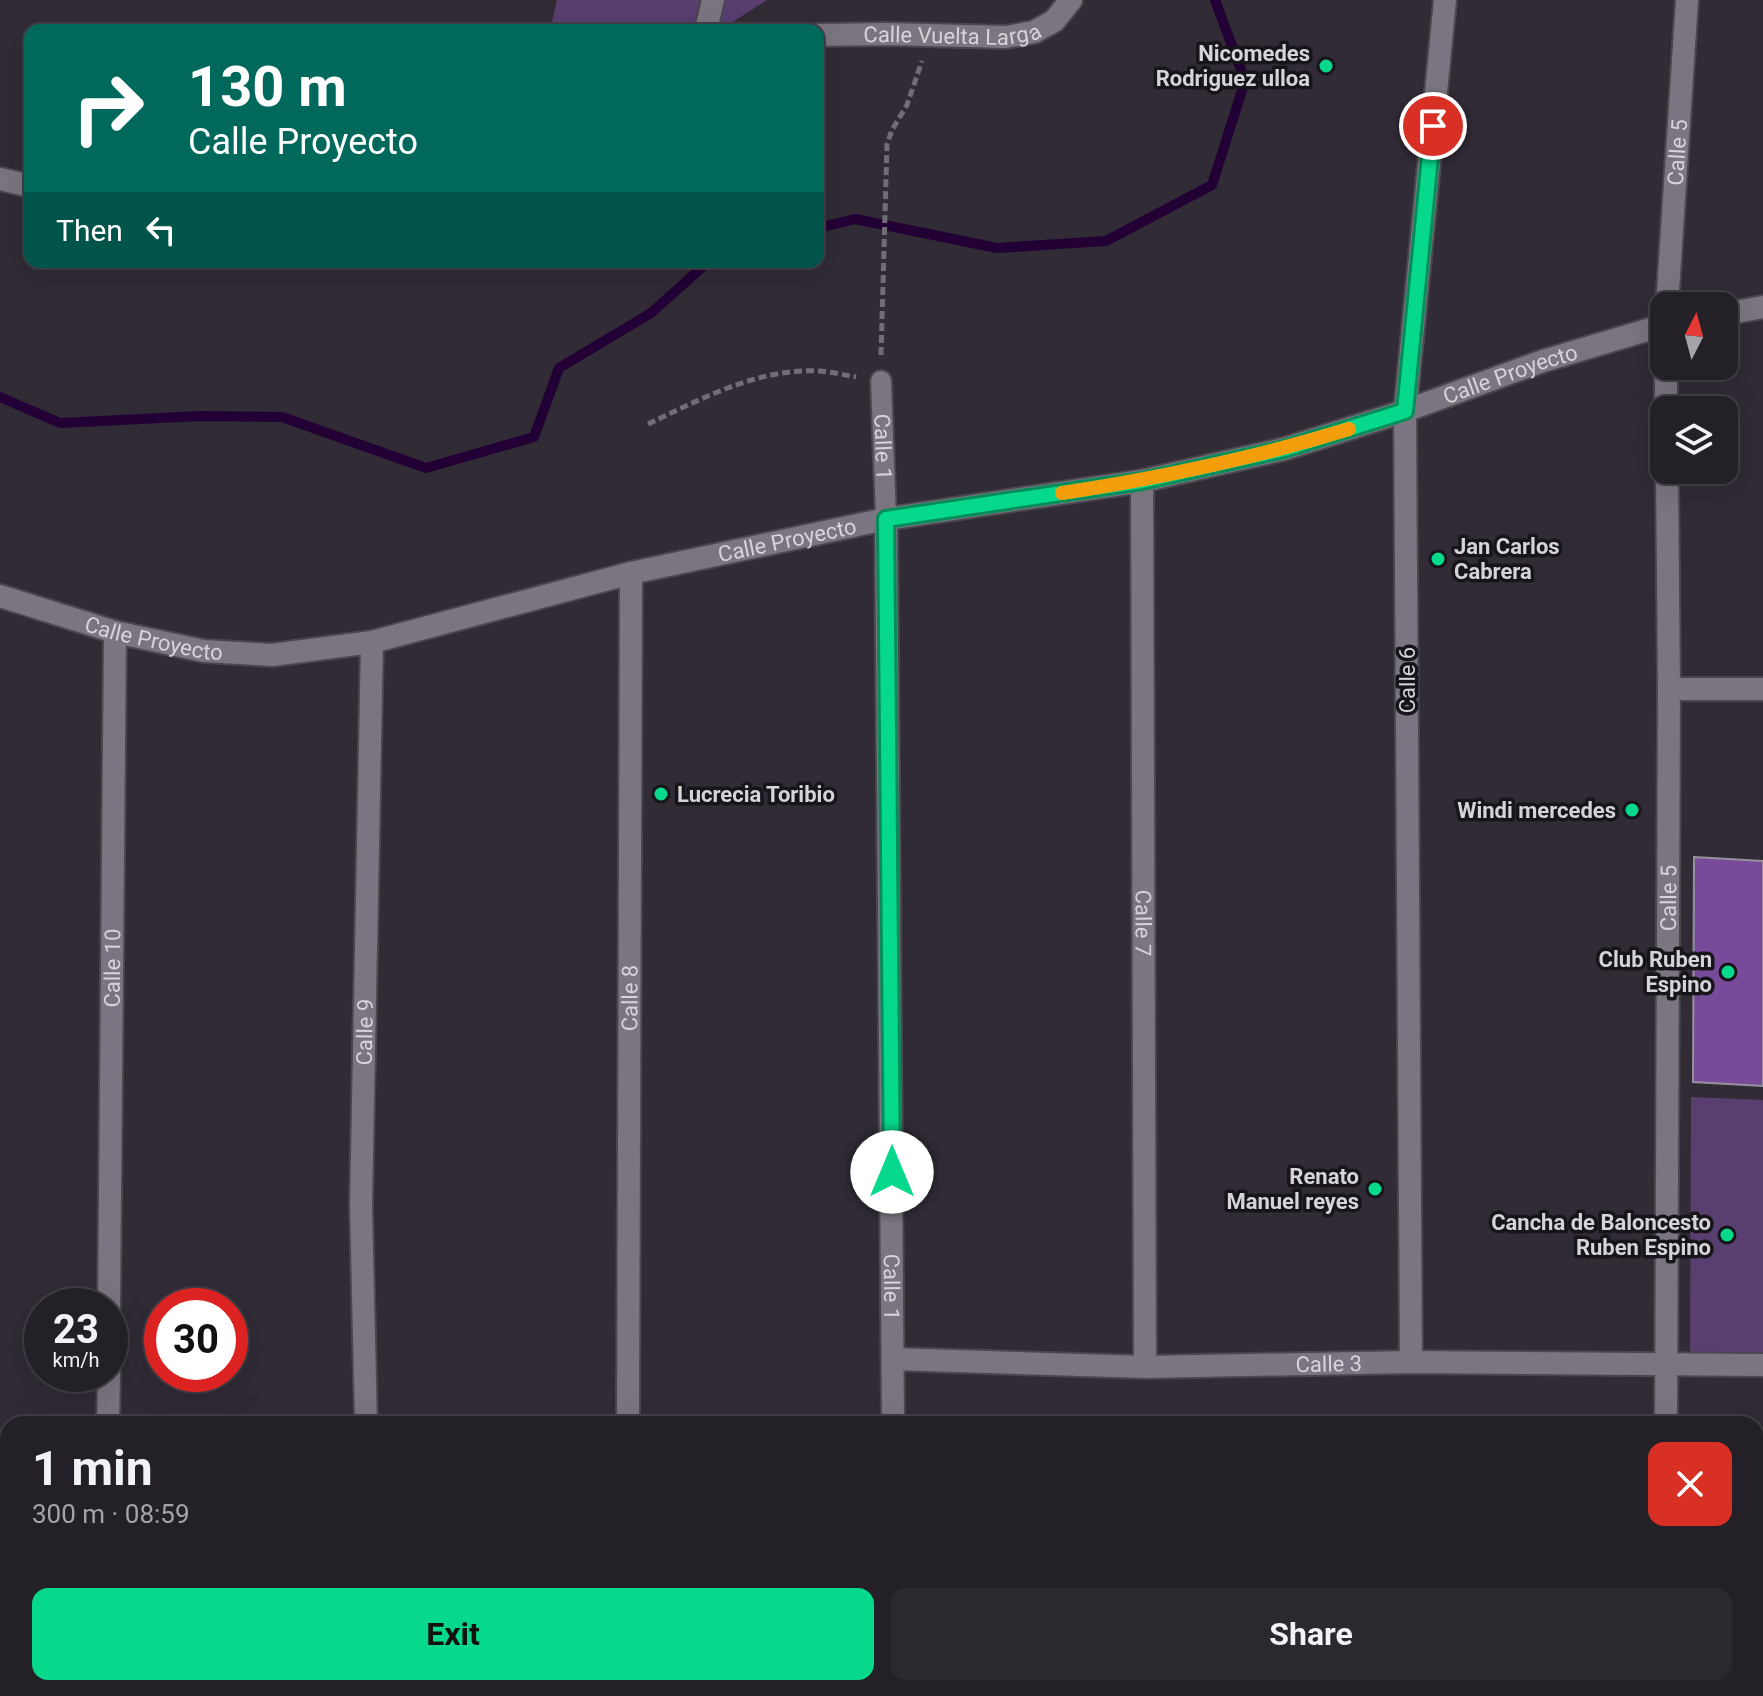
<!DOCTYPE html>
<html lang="en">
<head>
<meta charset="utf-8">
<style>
  :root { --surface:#242028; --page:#2c2830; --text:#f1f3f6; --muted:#a3a3a8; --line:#413e45; --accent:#06d98b }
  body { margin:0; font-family:Roboto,sans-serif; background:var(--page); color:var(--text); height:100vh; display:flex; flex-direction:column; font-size:30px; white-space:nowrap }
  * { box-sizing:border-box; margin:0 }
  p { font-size:26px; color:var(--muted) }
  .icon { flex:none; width:44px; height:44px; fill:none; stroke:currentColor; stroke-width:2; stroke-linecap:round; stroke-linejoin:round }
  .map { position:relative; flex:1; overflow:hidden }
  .drawer { position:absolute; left:0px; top:1416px; width:1764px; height:280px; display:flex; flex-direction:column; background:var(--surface); border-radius:24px 24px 0 0; box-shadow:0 8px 32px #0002,0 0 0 2px var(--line) }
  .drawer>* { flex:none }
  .banner { position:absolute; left:24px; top:24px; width:800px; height:244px; border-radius:16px; box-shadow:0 8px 32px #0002,0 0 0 2px var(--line); background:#00695c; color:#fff; overflow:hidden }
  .needle { width:52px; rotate:6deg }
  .buttons { position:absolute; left:1650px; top:292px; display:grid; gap:16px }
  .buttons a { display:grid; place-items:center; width:88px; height:88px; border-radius:16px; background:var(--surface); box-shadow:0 8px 32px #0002,0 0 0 2px var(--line); font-size:40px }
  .speed { position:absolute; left:24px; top:1288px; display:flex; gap:16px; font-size:40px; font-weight:700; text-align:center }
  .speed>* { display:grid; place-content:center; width:104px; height:104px; border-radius:50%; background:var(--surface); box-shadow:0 8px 32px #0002,0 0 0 2px var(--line); line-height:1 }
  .speed small { font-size:20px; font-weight:400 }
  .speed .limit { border:12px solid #d22; background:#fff; color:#111 }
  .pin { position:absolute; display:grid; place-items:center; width:68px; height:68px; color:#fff; margin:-34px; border:4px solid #fff; border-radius:50%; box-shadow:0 2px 8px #0007 }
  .me { position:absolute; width:88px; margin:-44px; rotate:0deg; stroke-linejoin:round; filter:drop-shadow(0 0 6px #0008) }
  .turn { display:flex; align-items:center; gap:28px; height:168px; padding:0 32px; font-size:36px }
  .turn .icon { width:104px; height:104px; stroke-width:2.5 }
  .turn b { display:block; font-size:56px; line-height:68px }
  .then { display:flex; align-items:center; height:76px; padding:0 32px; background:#0003; gap:16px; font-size:30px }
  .round { display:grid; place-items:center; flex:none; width:84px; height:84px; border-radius:16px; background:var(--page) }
  .headline { display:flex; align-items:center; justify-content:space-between; height:136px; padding:0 32px }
  h1 { font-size:48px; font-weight:700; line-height:60px }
  .button { display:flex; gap:16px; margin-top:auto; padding:16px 32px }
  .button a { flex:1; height:92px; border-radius:16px; background:var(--accent); color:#111; font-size:32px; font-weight:700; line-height:92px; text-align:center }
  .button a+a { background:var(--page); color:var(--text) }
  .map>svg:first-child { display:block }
  .green { fill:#593e70 }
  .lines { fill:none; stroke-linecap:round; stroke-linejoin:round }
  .stream { stroke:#220036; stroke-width:10 }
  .building { fill:#784b9a; stroke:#97919d; stroke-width:2 }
  .service-casing { stroke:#49464d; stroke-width:24 }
  .minor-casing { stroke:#49464d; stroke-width:26 }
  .tertiary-casing { stroke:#49464d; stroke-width:26 }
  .path { stroke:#716d75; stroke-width:5; stroke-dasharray:8 4; stroke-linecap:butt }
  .service { stroke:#7b7581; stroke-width:20 }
  .minor { stroke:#7b7581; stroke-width:22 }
  .tertiary { stroke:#7b7581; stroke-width:22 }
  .route-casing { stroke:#048d5a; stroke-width:20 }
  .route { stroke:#06d98b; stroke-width:14 }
  .slow { stroke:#f59e0b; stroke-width:14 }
  .poi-dot { fill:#06d98b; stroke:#171519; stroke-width:3 }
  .labels { text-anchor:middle; stroke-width:7; stroke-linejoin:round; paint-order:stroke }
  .street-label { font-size:22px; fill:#d6d3d9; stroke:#171519 }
  .poi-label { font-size:22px; font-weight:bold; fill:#d6d3d9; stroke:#171519; text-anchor:end }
</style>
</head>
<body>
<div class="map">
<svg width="1763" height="1696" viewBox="0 0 1763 1696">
  <rect width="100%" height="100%" fill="#302b35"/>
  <g class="green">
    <polygon points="557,0 767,0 720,30 550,30"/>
    <polygon points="1691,1097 1763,1100 1763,1370 1690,1370"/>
  </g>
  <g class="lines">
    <g class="stream">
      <polyline points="818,228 855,219 997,248 1106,241 1212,185 1245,81 1215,0"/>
      <polyline points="0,397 60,423 201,416 282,417 426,468 534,437 559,368 651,313 708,262"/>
    </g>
  </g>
  <polygon class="building" points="1694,857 1763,861 1763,1086 1693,1082"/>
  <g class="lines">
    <g class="service-casing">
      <g id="service">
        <path id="s1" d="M881 381 886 519"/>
      </g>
    </g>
    <g class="minor-casing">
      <g id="minor">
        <polyline points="706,30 713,0"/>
        <path id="s2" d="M818 35 888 34 1006 37 1034 32 1054 21 1071 0"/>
        <polyline points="0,179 30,186"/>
        <path id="s3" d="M1667 306 1687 0"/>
        <polyline points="1666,366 1666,410"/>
        <path id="s4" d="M1142 481 1145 1367"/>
        <path id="s5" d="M886 519 893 1424"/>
        <polyline points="1669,689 1763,689"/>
        <path id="s6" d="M109 1306 115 632"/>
        <path id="s7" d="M893 1359 1145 1367 1411 1362 1763 1365"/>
        <polyline points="1411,1362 1405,411 1445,0"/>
        <polyline points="108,1424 109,1374"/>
        <path id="s8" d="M366 1424 361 1205 372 642"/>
        <path id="s9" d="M628 1424 631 573"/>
        <path id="s10" d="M1666 1424 1669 689 1667 470"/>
        <polyline points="0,1674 8,1677"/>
        <polyline points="32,1688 49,1696"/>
        <polyline points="372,1688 372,1696"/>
        <polyline points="629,1688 629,1696"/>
        <polyline points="106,1696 106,1688"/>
        <polyline points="890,1696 890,1688"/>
        <polyline points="1665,1696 1665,1688"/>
      </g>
    </g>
    <g class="tertiary-casing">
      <g id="tertiary">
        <polyline points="1724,314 1763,307"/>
        <path id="s11" d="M0 596 115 632 204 651 272 655 372 642 631 573 886 519 1142 481 1284 449 1405 411 1543 361 1664 325"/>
      </g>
    </g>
    <g class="path">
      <polyline points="881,355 887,144 892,130 907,105 922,61"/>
      <path d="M648 424C701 399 758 368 819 371 832 372 844 375 856 377"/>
    </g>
    <use href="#service" class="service"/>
    <use href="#minor" class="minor"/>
    <use href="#tertiary" class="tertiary"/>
  </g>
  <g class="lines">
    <g class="route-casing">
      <polyline id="route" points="892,1172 886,519 1142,481 1284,449 1405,411 1433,126"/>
    </g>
    <use href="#route" class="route"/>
    <path class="slow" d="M1062 493C1159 478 1255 458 1349 429"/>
  </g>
  <g class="poi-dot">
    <circle cx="1326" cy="66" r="8"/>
    <circle cx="1438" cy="559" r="8"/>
    <circle cx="661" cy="794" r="8"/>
    <circle cx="1632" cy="810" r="8"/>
    <circle cx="1728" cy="972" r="8"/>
    <circle cx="1375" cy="1189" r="8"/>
    <circle cx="1727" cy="1235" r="8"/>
  </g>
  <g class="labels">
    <g class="street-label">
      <text dy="8" stroke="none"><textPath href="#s2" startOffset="134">Calle Vuelta Larga</textPath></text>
      <text dy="8" stroke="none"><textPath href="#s3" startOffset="154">Calle 5</textPath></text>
      <text dy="8" stroke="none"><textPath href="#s11" startOffset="1552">Calle Proyecto</textPath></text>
      <text dy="8" stroke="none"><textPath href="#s1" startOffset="66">Calle 1</textPath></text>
      <text dy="8" stroke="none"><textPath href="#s11" startOffset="808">Calle Proyecto</textPath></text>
      <text dy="8" stroke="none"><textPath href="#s11" startOffset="160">Calle Proyecto</textPath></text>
      <text transform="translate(1407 680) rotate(-90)" y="8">Calle 6</text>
      <text dy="8" stroke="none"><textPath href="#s10" startOffset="526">Calle 5</textPath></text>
      <text dy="8" stroke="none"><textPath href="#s4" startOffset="442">Calle 7</textPath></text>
      <text dy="8" stroke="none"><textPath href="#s6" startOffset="338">Calle 10</textPath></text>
      <text dy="8" stroke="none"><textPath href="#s9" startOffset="426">Calle 8</textPath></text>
      <text dy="8" stroke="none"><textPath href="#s8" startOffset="392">Calle 9</textPath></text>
      <text dy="8" stroke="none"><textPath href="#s5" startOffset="768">Calle 1</textPath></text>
      <text dy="8" stroke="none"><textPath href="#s7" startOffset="436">Calle 3</textPath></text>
    </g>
    <g class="poi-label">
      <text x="1310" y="61">Nicomedes<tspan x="1310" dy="25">Rodriguez ulloa</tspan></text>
      <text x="1454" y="554" text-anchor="start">Jan Carlos<tspan x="1454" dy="25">Cabrera</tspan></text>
      <text x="677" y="802" text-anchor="start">Lucrecia Toribio</text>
      <text x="1616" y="818">Windi mercedes</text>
      <text x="1712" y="967">Club Ruben<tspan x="1712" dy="25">Espino</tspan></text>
      <text x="1359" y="1184">Renato<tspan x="1359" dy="25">Manuel reyes</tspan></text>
      <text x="1711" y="1230">Cancha de Baloncesto<tspan x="1711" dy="25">Ruben Espino</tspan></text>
    </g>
  </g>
</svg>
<div class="buttons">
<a><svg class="needle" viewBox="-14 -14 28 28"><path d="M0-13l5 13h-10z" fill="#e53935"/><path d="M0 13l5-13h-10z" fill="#a3a3a8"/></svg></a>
<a><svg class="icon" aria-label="layers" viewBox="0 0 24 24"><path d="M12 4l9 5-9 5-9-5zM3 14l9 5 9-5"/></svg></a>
</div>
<div class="speed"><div>23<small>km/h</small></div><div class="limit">30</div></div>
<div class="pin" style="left:1433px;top:126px;background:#d93025"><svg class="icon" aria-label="arrive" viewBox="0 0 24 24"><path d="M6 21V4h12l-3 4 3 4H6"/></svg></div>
<svg class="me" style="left:892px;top:1172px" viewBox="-20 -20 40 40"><circle r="19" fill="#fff"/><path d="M0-13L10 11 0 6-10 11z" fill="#06d98b"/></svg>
<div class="banner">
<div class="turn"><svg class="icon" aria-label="right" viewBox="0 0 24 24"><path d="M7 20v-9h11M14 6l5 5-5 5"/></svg><div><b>130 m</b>Calle Proyecto</div></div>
<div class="then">Then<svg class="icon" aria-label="left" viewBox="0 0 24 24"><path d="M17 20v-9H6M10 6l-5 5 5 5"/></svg></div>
</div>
<section class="drawer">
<div class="headline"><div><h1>1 min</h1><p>300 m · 08:59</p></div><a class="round" style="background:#d93025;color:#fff"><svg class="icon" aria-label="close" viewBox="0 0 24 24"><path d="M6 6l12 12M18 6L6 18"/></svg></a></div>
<div class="button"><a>Exit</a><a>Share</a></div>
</section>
</div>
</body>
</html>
